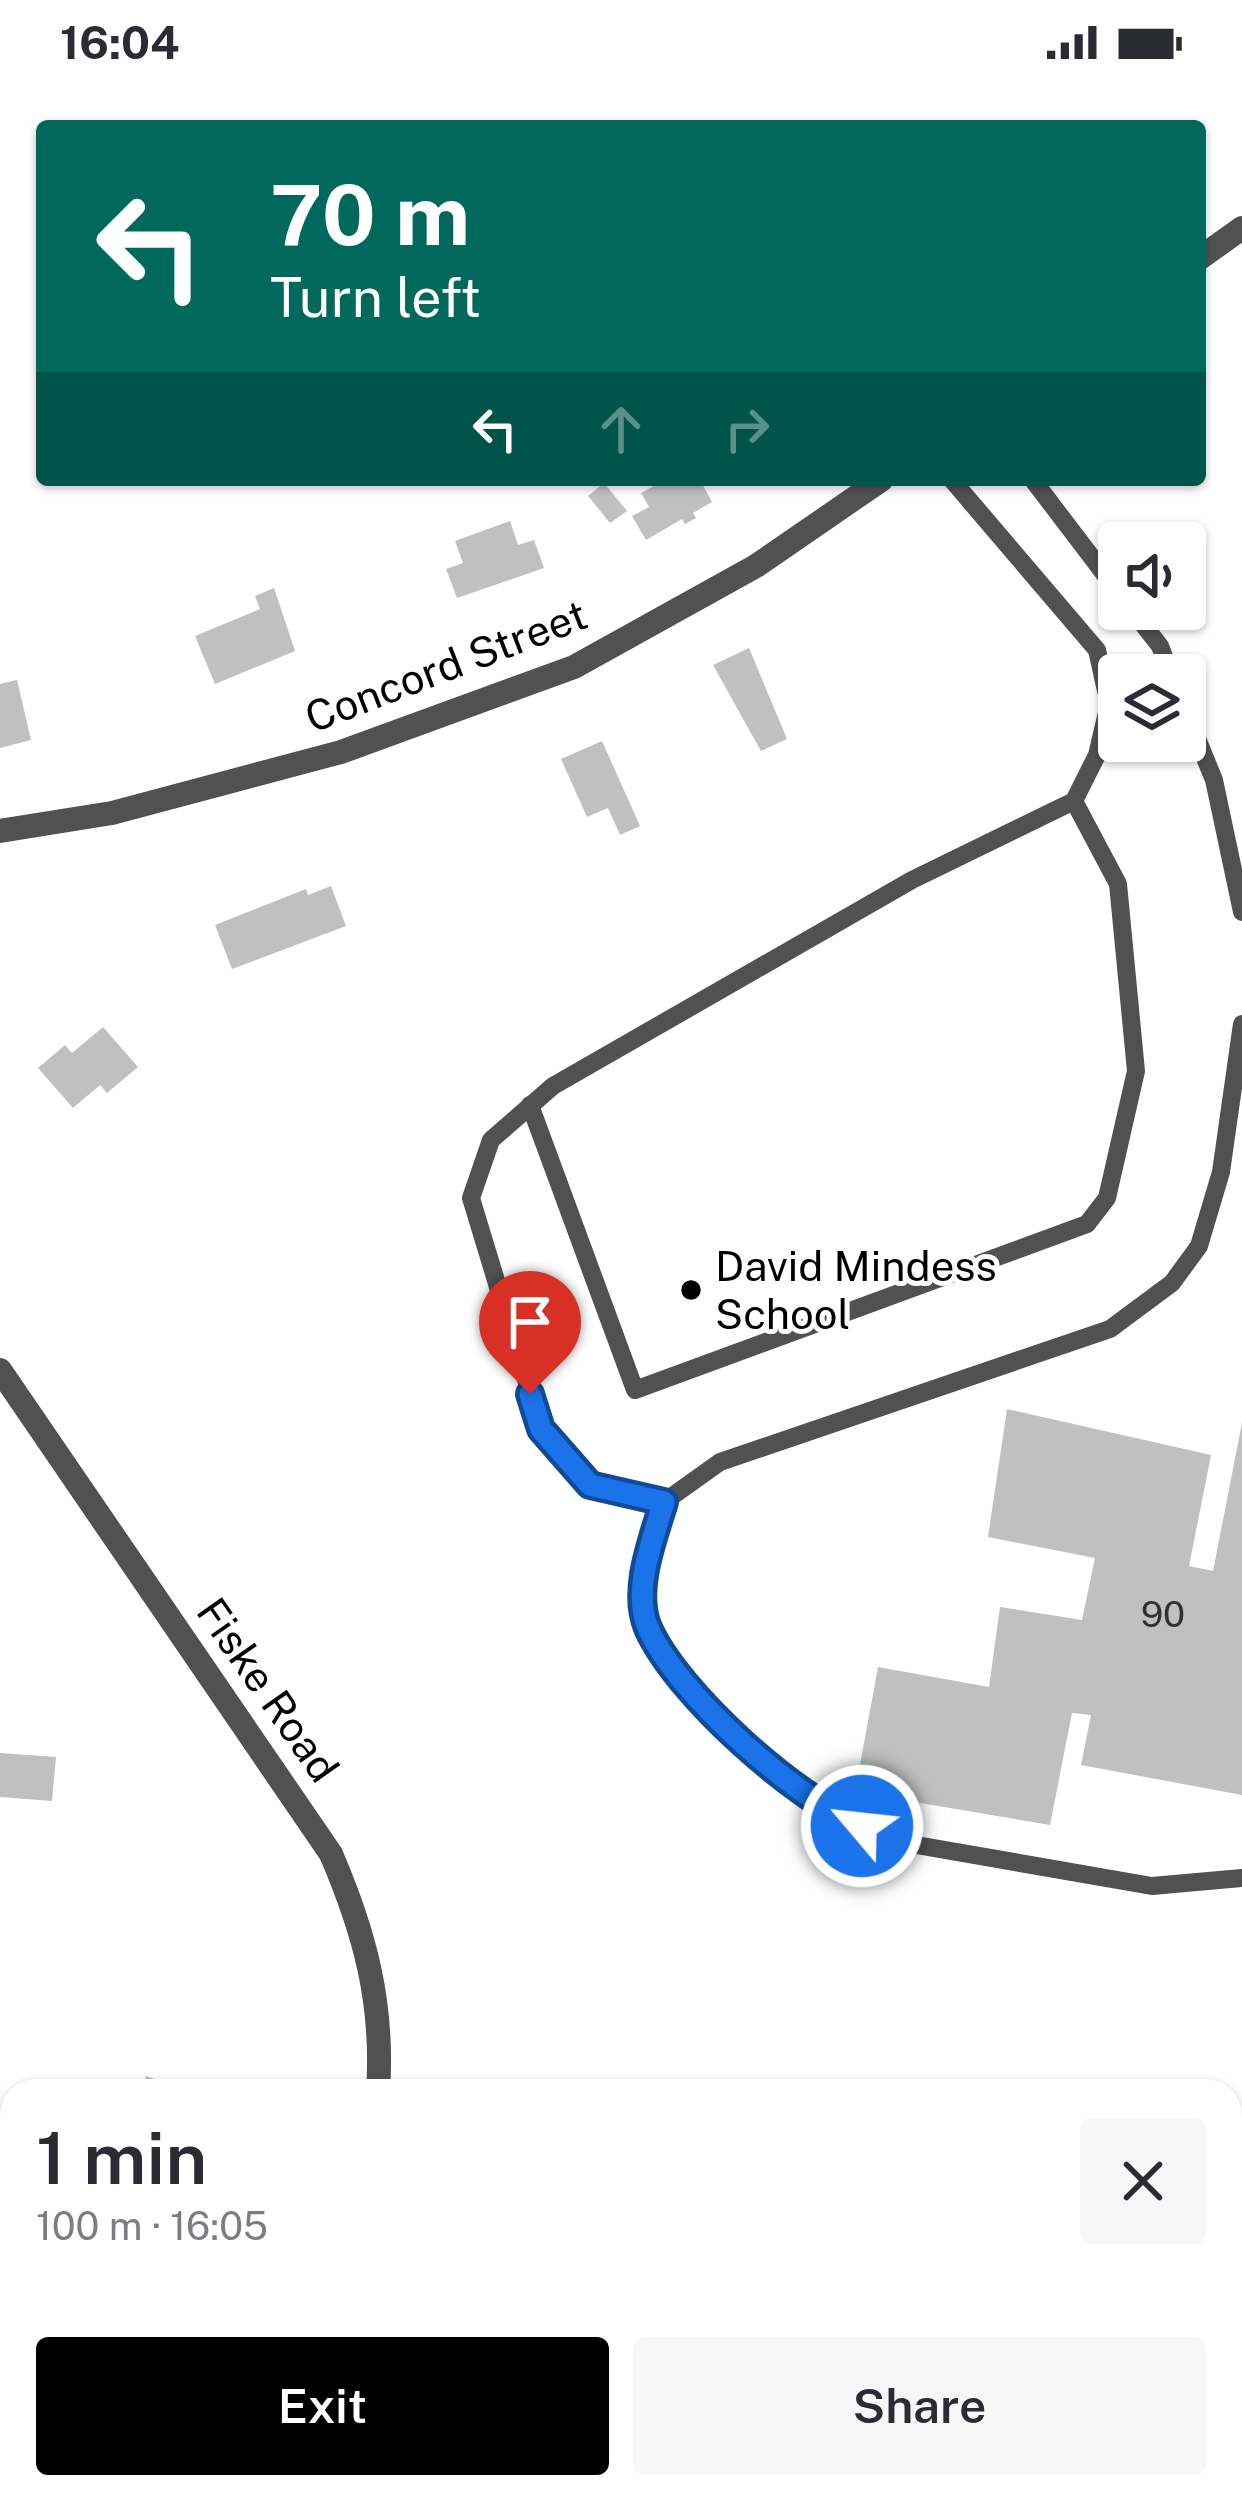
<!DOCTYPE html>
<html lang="en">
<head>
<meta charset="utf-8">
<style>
  :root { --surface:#fff; --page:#f7f7f7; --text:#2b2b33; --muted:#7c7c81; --accent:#000 }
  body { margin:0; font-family:"Public Sans",sans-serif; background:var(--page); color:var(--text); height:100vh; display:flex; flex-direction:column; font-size:45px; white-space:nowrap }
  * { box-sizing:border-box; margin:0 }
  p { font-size:39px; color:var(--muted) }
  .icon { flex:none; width:66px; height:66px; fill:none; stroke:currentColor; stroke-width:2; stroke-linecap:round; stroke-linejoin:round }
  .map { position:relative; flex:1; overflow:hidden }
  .details { position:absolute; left:0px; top:1995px; width:1242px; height:420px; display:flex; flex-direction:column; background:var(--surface); border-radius:36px 36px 0 0; box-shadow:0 3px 9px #0004 }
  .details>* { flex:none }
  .banner { position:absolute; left:36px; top:36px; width:1170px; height:366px; border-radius:12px; box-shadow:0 3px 9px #0004; background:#00695c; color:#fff; overflow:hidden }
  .fabs { position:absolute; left:1098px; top:438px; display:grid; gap:24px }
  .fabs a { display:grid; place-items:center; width:108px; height:108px; border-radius:12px; background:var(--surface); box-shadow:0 3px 9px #0004; font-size:60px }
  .pin { position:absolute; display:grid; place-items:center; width:102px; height:102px; color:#fff; margin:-123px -51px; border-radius:50% 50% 50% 0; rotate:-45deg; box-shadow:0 0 12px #0007 }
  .pin .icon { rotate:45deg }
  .me { position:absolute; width:132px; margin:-66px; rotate:298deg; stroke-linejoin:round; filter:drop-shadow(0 0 9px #0008) }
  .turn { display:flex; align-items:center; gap:42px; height:252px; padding:0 36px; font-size:54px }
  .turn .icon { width:156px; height:156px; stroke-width:2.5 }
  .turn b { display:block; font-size:84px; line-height:102px }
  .lanes { display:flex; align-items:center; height:114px; padding:0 36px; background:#0003; justify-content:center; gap:60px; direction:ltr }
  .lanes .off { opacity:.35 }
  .round { display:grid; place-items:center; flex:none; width:126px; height:126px; border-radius:12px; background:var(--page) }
  .overview { display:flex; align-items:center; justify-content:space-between; height:204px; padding:0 36px }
  h1 { font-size:72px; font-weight:600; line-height:90px }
  .button { display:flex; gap:24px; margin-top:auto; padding:24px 36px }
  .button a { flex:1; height:138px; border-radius:12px; background:var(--accent); color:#fff; font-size:48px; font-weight:600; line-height:138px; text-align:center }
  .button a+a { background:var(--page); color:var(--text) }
  .status { display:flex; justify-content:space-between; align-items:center; height:84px; padding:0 60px; background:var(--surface); direction:ltr }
  .status svg { height:33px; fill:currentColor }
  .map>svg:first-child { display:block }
  .green { fill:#d8d8d8 }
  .building { fill:#c0c0c0 }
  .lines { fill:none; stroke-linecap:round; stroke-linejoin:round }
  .service { stroke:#515151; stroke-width:18 }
  .minor { stroke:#515151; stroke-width:24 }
  .route-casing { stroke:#114b97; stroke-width:30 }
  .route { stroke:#1a73e8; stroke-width:21 }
  .poi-dot { fill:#000; stroke:#fff; stroke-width:4.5 }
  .labels { text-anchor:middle; stroke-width:10; stroke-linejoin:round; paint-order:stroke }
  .number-label { font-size:36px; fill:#303030 }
  .street-label { font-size:42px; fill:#000; stroke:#fff }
  .poi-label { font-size:42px; fill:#000; stroke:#fff; text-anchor:start }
</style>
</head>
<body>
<div class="status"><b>16:04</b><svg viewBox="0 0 49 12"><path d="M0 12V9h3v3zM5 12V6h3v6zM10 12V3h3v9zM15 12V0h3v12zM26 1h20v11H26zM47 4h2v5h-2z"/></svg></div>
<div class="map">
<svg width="1242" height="2415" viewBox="0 0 1242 2415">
  <rect width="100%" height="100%" fill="#fff"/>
  <polygon class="green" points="1242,2136 1242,2239 1230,2217 1230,2138"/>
  <g class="building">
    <polygon points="665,396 700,396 712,418 693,429 696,434 685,440 682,435 646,456 632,432 649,423 641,409"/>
    <polygon points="604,399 627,427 610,439 588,412"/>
    <polygon points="510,437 518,461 534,456 544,484 457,514 446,485 463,479 455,457"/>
    <polygon points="274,504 295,567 215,600 195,552 260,525 255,512"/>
    <polygon points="749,564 787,655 761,667 713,581"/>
    <polygon points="17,596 31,656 0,664 0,600"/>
    <polygon points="602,657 640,742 620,751 608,724 587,733 561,675"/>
    <polygon points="331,802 346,842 232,885 215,841 306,805 308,811"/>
    <polygon points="103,943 138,983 107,1009 100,1001 73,1024 38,984 65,961 72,969"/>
    <polygon points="1007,1325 1211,1371 1189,1482 1213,1487 1242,1339 1242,1711 1081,1681 1091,1631 1072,1629 1050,1741 855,1708 878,1583 989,1603 1000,1523 1082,1536 1095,1474 988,1453"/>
    <polygon points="0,1669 56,1673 52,1717 0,1713"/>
    <polygon points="146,1992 186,2006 186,2007 141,2007"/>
    <polygon points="2,2203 12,2209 12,2299 7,2308 0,2304"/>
    <polygon points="608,2403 659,2403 678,2415 600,2415"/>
  </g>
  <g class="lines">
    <g class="service">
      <polyline points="1033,396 1119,509"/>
      <polyline points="1131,525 1160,562 1171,591"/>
      <polyline points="1185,625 1214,696 1242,828"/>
      <polyline points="1242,940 1221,1088 1199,1162 1172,1199 1110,1245 720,1378 664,1418 644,1485 647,1542 712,1632 825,1727 899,1758 1152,1802 1242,1794"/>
      <polyline points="530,1021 635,1306 1087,1140 1107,1114 1136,987 1118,800 1074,717"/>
      <polyline points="664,1418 590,1401 541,1345 471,1114 491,1056 553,1002 912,796 1074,717 1097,671 1109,620 1097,566 952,396"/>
    </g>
    <g class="minor">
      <polyline points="1200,174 1242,144"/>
      <polyline points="0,747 112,729 341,668 574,583 756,482 881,396"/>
      <path d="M0 1286 331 1770C365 1849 384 1920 378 2007"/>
      <polyline points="306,2403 327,2415"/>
      <polyline points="132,2415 136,2403"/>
    </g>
  </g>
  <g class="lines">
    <g class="route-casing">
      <path id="route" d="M530 1310 541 1345 590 1401 664 1418C653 1455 632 1506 648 1544 678 1611 796 1715 862 1742"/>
    </g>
    <use href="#route" class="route"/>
  </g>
  <circle class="poi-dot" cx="691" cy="1206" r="12"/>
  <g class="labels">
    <g class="number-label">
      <text x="1163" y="1543">90</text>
    </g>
    <g class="street-label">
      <text transform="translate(446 582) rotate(-21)" y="15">Concord Street</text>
      <text transform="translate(268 1606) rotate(55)" y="15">Fiske Road</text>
    </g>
    <g class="poi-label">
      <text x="715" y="1197">David Mindess<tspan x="715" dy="48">School</tspan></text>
    </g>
  </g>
</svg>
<div class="fabs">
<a><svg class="icon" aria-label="sound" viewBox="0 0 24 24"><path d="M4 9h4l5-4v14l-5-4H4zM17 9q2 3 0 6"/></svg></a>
<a><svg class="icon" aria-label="layers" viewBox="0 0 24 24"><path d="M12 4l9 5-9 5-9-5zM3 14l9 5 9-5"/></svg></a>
</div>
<div class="pin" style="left:530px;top:1310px;background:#d93025"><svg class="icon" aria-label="arrive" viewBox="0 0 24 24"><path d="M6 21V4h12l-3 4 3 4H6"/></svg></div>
<svg class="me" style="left:862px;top:1742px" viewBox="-20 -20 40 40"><circle r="17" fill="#1a73e8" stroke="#fff" stroke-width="3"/><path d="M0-11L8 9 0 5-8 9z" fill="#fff"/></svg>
<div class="banner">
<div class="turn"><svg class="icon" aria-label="left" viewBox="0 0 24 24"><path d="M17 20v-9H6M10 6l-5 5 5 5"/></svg><div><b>70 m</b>Turn left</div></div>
<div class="lanes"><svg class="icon" aria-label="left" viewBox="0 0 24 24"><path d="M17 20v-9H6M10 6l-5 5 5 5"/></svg><svg class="icon off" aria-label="ahead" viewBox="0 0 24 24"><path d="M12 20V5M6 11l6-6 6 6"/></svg><svg class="icon off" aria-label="right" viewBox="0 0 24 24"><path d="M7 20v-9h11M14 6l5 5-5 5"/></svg></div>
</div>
<section class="details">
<div class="overview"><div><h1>1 min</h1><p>100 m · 16:05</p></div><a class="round"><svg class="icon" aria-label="close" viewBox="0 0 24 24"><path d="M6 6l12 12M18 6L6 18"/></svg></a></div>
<div class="button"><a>Exit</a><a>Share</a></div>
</section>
</div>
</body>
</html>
